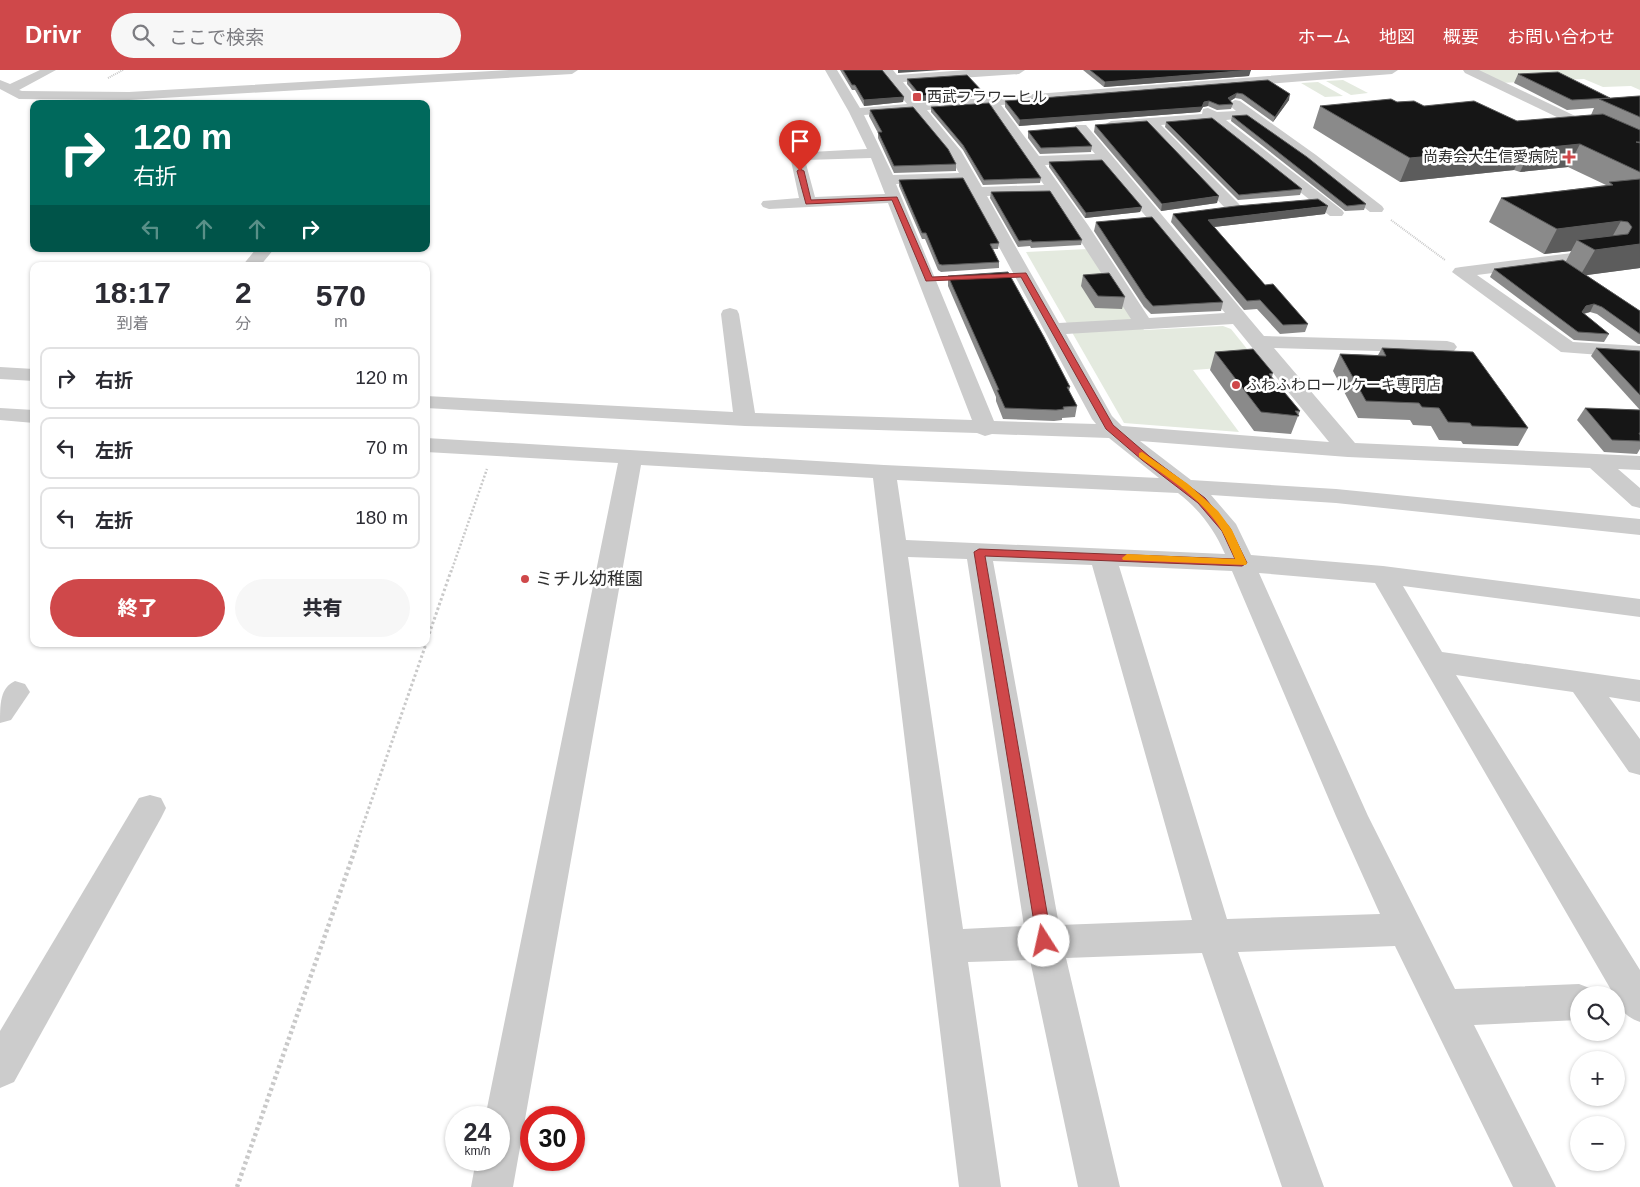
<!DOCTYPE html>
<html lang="ja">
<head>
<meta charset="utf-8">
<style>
  :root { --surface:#fff; --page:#f7f7f7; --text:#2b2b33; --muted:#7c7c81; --line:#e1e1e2; --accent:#cf484a }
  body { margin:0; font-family:Helvetica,"Noto Sans JP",sans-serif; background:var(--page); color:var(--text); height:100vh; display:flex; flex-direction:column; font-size:19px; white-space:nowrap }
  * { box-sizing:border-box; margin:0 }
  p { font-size:16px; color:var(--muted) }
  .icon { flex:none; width:28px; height:28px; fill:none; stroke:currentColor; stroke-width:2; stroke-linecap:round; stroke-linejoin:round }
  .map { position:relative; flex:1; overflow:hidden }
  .details { position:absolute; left:30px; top:192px; width:400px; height:385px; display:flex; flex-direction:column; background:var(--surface); border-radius:10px; box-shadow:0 1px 4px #0004 }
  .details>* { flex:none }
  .hud { position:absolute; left:30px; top:30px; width:400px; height:152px; border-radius:10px; box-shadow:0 1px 4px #0004; background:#00695c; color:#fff; overflow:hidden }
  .buttons { position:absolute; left:1570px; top:916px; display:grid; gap:10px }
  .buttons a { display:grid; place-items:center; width:55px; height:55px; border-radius:50%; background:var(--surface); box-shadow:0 1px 4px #0004; font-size:25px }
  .speed { position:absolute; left:445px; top:1036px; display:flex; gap:10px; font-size:25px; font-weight:700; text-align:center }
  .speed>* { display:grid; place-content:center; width:65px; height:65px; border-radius:50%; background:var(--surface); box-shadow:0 1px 4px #0004; line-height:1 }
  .speed small { font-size:12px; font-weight:400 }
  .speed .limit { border:8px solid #d22; background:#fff; color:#111 }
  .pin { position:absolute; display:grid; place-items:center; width:42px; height:42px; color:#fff; margin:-51px -21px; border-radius:50% 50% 50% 0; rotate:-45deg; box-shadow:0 0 5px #0007 }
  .pin .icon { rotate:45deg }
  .me { position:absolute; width:55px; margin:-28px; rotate:350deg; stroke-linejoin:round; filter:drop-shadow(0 0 4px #0008) }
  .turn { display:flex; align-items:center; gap:18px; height:105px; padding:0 20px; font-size:22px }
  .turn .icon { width:65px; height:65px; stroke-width:2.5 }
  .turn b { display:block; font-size:35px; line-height:42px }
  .lanes { display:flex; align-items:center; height:48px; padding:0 20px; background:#0003; justify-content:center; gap:25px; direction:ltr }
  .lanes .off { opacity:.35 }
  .eta { display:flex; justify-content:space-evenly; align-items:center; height:85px; text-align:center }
  .eta b { font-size:30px; font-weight:800; line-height:35px }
  .button { display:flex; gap:10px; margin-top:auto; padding:10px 20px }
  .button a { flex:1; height:58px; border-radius:30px; background:var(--accent); color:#fff; font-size:20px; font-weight:800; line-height:58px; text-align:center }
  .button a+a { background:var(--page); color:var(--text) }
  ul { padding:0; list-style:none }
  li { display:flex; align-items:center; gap:15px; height:62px; margin:0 10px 8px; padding:0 10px; border:2px solid var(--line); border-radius:10px }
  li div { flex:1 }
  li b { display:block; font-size:19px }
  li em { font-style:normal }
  header { display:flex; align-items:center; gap:30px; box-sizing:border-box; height:70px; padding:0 25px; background:var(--accent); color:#fff }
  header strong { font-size:24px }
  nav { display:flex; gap:28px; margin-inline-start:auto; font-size:18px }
  .search { width:350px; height:45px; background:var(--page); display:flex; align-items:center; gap:12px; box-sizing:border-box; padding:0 18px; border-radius:28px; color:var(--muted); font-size:19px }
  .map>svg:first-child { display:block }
  .green { fill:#e4eadf }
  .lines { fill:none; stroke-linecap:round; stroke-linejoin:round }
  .path-far3 { stroke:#c9c9c9; stroke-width:2; stroke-dasharray:1 1; stroke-linecap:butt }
  .path-far2 { stroke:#c9c9c9; stroke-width:2.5; stroke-dasharray:2 2; stroke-linecap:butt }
  .path-far1 { stroke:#c9c9c9; stroke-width:3; stroke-dasharray:2.5 2.5; stroke-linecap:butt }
  .path { stroke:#c9c9c9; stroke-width:4.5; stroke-dasharray:3 3; stroke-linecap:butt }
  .minor { fill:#ccc; fill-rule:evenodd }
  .wall { fill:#8a8a8a }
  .shaded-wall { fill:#5c5c5c }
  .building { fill:#161616; stroke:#5c5c5c }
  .route { fill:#cf484a; stroke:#872f30 }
  .slow { fill:#f59e0b }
  .poi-dot { fill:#cf484a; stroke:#fff; stroke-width:2 }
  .labels { text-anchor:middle; stroke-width:5; stroke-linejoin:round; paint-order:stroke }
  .far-poi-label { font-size:15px; fill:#2f2f2f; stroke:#fff; text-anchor:start }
  .poi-label { font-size:18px; fill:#2f2f2f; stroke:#fff; text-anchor:start }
</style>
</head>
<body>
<header>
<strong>Drivr</strong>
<div class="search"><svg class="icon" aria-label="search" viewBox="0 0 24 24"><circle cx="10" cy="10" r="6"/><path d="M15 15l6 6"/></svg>ここで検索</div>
<nav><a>ホーム</a><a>地図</a><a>概要</a><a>お問い合わせ</a></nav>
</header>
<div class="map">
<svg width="1640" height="1117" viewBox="0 0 1640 1117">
  <rect width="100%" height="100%" fill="#fff"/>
  <g class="green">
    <polygon points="1474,0 1640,0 1640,20 1631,16 1603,17 1584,9 1500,13"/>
    <polygon points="1343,10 1368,23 1351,25 1326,11"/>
    <polygon points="1318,12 1343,26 1325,27 1301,13"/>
    <polygon points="1088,179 1144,260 1223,256 1231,259 1260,295 1193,300 1239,362 1124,353 1026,182"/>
  </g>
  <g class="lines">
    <g class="path-far3">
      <polyline points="108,8 123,0"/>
      <polyline points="1391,150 1445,190"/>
    </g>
    <polyline class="path-far2" points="451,502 487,399"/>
    <g class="path-far1">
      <polyline points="426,573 451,501"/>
      <polyline points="357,772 426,574"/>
    </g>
    <polyline class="path" points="237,1117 358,771"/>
    <g class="minor">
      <polygon points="40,0 56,0 19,20 22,21 129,22 509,0 578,0 572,4 129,30 19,29 0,19 0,10 10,14"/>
      <path d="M825 0H837L860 38 907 34 880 0H893L897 5 967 0H1025L1019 4 903 12 920 33 1345 0H1398L1392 4 1001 35 1039 86 1095 84 1074 58 1076 55H1086L1264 266 1447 271 1454 273 1457 277 1454 281 1447 283 1274 278 1355 373 1640 386V400L1618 399 1640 418V438L1632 436 1590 398 1348 387 1140 371 1191 410 1336 419 1640 449V465L1336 433 1211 425 1236 454 1251 485 1383 496 1640 529V547L1403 516 1442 582 1640 610V632L1609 627 1640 669V705L1629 702 1573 622 1456 605 1640 900V952C1628 948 1617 939 1616 925H1614L1375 513 1259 503 1368 746 1455 919 1579 914 1592 919 1595 925H1579V950L1474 955 1556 1117H1513L1395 876 1238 882 1324 1117H1282L1202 883 1066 888 1120 1117H1078L1030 890 968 892 1001 1117H959L873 408 641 395 513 1117H471L476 1090H499V1048H485L618 393 426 382V368L884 395 1159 408 1109 368 992 364 985 366 977 363 745 356 426 338V326L733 342 721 244 723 240 730 238 737 240 739 244 755 343 972 350 888 133 769 139 763 137 761 134 763 131 799 128 790 86 792 83 867 79 849 42ZM989 36 1044 115 982 117 961 81 927 40ZM913 41 949 85 959 103 893 105 864 45ZM871 88 885 124 815 127 805 90ZM1102 93 1225 243 1149 248 1088 155 1045 95ZM964 112 1092 349 1096 354 994 351 896 114ZM1050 124 1131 249 1059 253 987 126ZM1233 254 1329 372 1122 356 1112 346 1066 264ZM897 410 1178 423C1200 440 1214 459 1225 484L906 470ZM908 487 967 489 1024 856 963 859ZM993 491 1092 495 1192 850 1059 855ZM1119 496 1232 501 1336 746 1380 844 1227 849Z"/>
      <polygon points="1463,0 1479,0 1640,77 1640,87 1465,3"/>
      <polygon points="1235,30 1240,31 1316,85 1382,136 1384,139 1382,142 1370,142 1306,91 1246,48 1226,50 1342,140 1344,143 1342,146 1330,146 1211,51 1161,55 1239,134 1241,137 1239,140 1227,140 1146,56 1111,59 1104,55 1111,51 1202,44 1203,39 1208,38 1217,42 1236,41 1228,34"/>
      <polygon points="256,179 274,179 260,196 242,196"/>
      <polygon points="1604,179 1610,180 1613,184 1610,188 1477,205 1573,272 1640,276 1640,288 1561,282 1452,202 1455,198 1461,197"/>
      <polygon points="0,297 34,299 34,311 0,309"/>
      <polygon points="0,338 34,340 34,353 0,350"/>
      <path d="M15 611 25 614 30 622 11 650 0 653C0 634 0 618 15 611Z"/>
      <polygon points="150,725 161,728 166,738 161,748 14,1012 0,1018 0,961 139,728"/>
    </g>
  </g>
  <g class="wall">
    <polygon points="840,0 882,0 904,27 903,32 864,36 855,20 852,20"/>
    <polygon points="1083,0 1250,0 1249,6 1104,17"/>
    <polygon points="1518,4 1610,28 1640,26 1640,198 1586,205 1640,241 1640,274 1638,274 1597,244 1590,242 1584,244 1609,264 1604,272 1574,270 1490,207 1494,199 1566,191 1571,181 1544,184 1489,152 1501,128 1606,115 1568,97 1520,102 1514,100 1400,112 1313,58 1320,36 1397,32 1517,51 1591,45 1594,38 1567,40 1514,13"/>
    <polygon points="907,9 982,26 921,31 907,14"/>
    <polygon points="1268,10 1289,30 1273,52 1241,29 1235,28 1230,31 1233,34 1231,39 1217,40 1208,36 1203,37 1200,42 1019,56 1005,37 1005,31"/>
    <polygon points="931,37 1041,108 1040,113 983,115 963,80 931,42"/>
    <polygon points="870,40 956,94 956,101 894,103 878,68 878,63 869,46"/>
    <polygon points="1232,46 1366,134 1364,140 1345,141 1231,51"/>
    <polygon points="1166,52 1302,119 1300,125 1238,130 1165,57"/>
    <polygon points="1095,55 1217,133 1161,141 1094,62"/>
    <polygon points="1028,61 1092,76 1091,82 1040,84 1028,68"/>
    <polygon points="1049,92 1142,137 1140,142 1085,148 1049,97"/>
    <polygon points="899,110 999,173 998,179 993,179 999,192 999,198 941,202 938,200 925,169 922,169 899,116"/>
    <polygon points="991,122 1082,170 1081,175 1031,178 1030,176 1018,177 990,128"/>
    <polygon points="1173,144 1325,144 1214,157 1265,215 1308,254 1305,262 1280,264 1257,239 1244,240 1171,152"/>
    <polygon points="1096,152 1223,232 1221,241 1151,244 1144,237 1094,161"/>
    <polygon points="1083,205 1125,227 1122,239 1095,238 1081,216"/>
    <polygon points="948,206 1070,317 1069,321 1077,336 1075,347 1062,348 1062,350 1054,351 1003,349 996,331 996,327 948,216"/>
    <polygon points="1382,278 1528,358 1518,376 1463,374 1461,371 1439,370 1431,356 1413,355 1410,350 1358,348 1333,301 1340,284 1378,285"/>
    <polygon points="1596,278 1640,281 1640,340 1591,286"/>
    <polygon points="1215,282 1273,303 1272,307 1300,341 1291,364 1254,361 1210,300"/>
    <polygon points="1585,338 1640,340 1640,379 1637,384 1604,382 1577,350"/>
  </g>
  <g class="shaded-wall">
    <polygon points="898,0 941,0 898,3"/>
    <polygon points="1251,0 1249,6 1104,17 1105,12"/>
    <polygon points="983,22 982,26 921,31 921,26"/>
    <polygon points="1237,23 1235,28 1226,34 1228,28"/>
    <polygon points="1290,24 1289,30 1273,52 1275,47"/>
    <polygon points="904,27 903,32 864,36 864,30"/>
    <polygon points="1209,31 1208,36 1203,37 1200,42 1019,56 1020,50"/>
    <polygon points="1580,74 1568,97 1520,102 1531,79"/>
    <polygon points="1525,77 1514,100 1400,112 1410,88"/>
    <polygon points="1219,126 1217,133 1161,141 1162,134"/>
    <polygon points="1328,136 1325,144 1205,158 1208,150"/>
    <polygon points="1142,137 1140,142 1085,148 1086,143"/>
    <polygon points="1621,151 1607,176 1577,170 1571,181 1544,184 1557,159"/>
    <polygon points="1640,174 1640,198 1580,206 1595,180"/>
    <polygon points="1594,234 1590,242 1581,244 1582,242 1586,236"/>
  </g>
  <g class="building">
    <polygon points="843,0 882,0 904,27 864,30 855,15 852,15"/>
    <polygon points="1090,0 1251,0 1105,12"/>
    <polygon points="1558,2 1610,28 1572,30 1518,4"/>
    <polygon points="967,5 983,22 921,26 907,9"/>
    <polygon points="1268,10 1290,24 1275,47 1243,24 1237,23 1228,28 1233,34 1219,35 1209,31 1204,32 1202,37 1020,50 1005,31"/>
    <polygon points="1639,26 1640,26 1640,47 1599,29"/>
    <polygon points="1391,29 1397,32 1414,31 1424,36 1474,31 1517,51 1603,44 1640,60 1640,72 1636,72 1640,73 1640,102 1580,74 1531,79 1525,77 1410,88 1320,36"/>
    <polygon points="989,33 1041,108 984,110 963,75 931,37"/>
    <polygon points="913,37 948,79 956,94 894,96 878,62 882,62 870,40"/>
    <polygon points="1247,45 1307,87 1366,134 1347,136 1232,46"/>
    <polygon points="1212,48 1302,119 1239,125 1166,52"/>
    <polygon points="1147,51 1219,126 1162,134 1095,55"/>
    <polygon points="1076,57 1092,76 1041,78 1028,61"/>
    <polygon points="1102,90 1142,137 1086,143 1049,92"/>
    <polygon points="963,108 999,173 990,174 999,192 942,195 939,194 926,163 922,163 899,110"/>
    <polygon points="1640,109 1640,174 1595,180 1577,170 1628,164 1632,157 1628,152 1621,151 1557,159 1501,128 1613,115 1609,112"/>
    <polygon points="1050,121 1082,170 1032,172 1031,170 1019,171 991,122"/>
    <polygon points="1318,129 1328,136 1208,150 1265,215 1273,214 1308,254 1283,255 1260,230 1247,231 1173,144 1236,136"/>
    <polygon points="1152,147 1223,232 1153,236 1146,228 1096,152"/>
    <polygon points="1563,190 1640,241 1640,264 1602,237 1594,234 1586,236 1582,242 1609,264 1578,262 1494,199"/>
    <polygon points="1008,202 1044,267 1070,317 1067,317 1077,336 1063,337 1064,339 1056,340 1005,338 997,320 999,320 948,206"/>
    <polygon points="1109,203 1125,227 1098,226 1083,205"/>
    <polygon points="1382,278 1473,282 1528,358 1472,356 1470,353 1448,352 1439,338 1422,337 1419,333 1366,331 1340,284 1386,286"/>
    <polygon points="1596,278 1640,281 1640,325"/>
    <polygon points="1253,279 1273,303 1269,304 1300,341 1295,341 1299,346 1261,342 1215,282"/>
    <polygon points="1585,338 1640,340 1640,363 1639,363 1640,365 1640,371 1612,370"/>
  </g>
  <polygon class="route" points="800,99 804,101 811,130 897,127 932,207 1026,203 1113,355 1149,386 1205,428 1230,458 1247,493 1242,496 985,486 1052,871 1050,875 1044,878 1039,875 1037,871 974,482 979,479 1235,489 1222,461 1198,433 1142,390 1106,359 1021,207 926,211 892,130 806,134 797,101"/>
  <path class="slow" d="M1142 382 1188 414 1218 441 1232 460 1247 493 1246 495 1123 490 1122 488 1127 484 1235 489C1231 480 1227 470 1222 461 1203 429 1168 408 1139 387V383Z"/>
  <g class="poi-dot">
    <rect x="912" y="22" width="10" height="10" rx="2.5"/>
    <path d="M1566.5 79.5h5v5h5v5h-5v5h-5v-5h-5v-5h5z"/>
    <circle cx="1236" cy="315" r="5"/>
    <circle cx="525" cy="509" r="5"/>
  </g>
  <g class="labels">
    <g class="far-poi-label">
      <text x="927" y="32">西武フラワーヒル</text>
      <text x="1558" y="92" text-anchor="end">尚寿会大生信愛病院</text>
      <text x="1246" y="320">ふわふわロールケーキ専門店</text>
    </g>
    <g class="poi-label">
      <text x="535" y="515">ミチル幼稚園</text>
    </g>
  </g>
</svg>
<div class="buttons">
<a><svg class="icon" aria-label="search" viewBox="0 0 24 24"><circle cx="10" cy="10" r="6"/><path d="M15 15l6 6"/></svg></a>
<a>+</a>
<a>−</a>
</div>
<div class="speed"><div>24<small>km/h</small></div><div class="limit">30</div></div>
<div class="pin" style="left:800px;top:101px;background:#d93025"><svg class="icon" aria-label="arrive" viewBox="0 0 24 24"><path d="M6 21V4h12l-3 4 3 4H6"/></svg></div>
<svg class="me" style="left:1044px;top:871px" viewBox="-20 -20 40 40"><circle r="19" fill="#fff"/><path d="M0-13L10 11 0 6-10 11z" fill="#cf484a"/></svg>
<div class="hud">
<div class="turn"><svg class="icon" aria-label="right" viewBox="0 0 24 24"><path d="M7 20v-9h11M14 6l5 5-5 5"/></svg><div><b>120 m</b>右折</div></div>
<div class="lanes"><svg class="icon off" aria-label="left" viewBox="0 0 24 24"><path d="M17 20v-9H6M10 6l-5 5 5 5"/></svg><svg class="icon off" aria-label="ahead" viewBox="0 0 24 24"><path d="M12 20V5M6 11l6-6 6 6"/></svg><svg class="icon off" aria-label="ahead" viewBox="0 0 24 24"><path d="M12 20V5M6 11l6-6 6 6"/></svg><svg class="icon" aria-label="right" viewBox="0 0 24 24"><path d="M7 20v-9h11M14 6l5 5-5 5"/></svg></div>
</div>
<section class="details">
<div class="eta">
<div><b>18:17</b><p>到着</p></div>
<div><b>2</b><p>分</p></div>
<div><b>570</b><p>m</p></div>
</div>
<ul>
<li><svg class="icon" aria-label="right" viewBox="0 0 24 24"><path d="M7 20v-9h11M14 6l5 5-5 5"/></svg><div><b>右折</b></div><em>120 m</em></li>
<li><svg class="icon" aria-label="left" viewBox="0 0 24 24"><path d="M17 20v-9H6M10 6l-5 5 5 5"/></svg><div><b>左折</b></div><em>70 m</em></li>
<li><svg class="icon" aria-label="left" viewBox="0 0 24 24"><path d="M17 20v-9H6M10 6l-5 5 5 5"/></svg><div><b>左折</b></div><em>180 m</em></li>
</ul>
<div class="button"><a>終了</a><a>共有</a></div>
</section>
</div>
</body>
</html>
